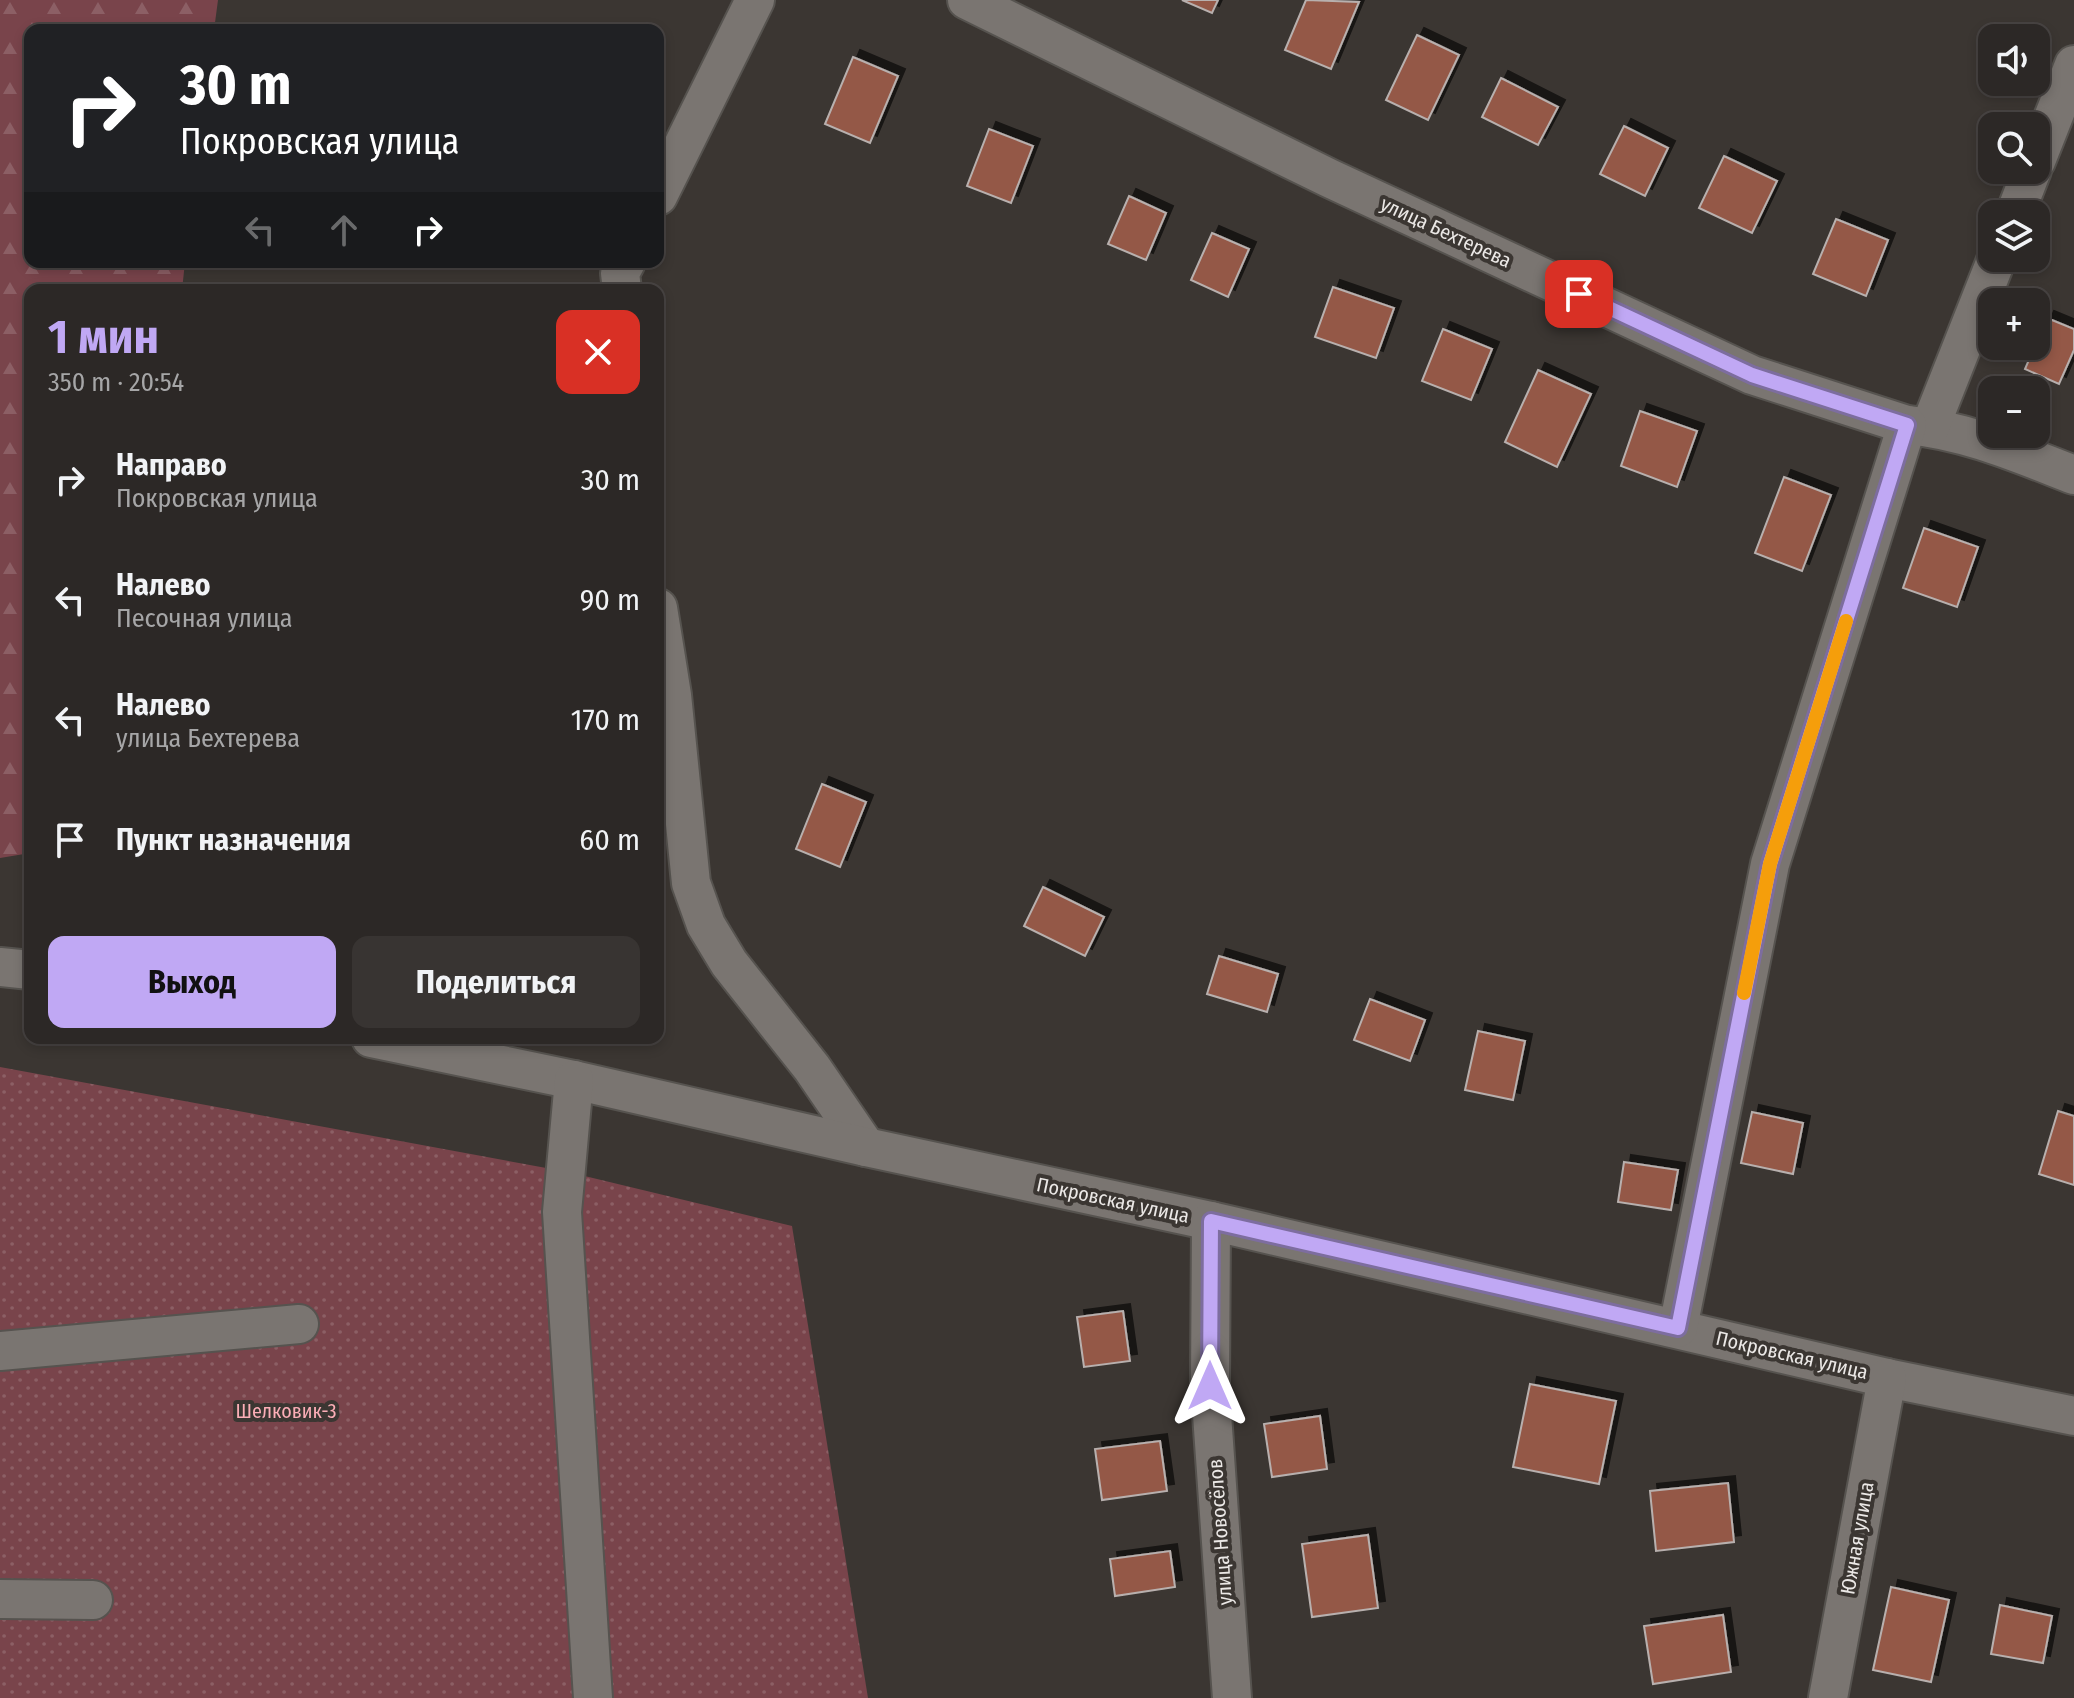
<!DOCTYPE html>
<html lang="ru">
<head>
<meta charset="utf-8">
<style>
  :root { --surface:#2c2826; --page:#383432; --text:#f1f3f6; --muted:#a6a6a7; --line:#484443; --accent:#c0a8f4 }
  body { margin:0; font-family:"Fira Sans Condensed",sans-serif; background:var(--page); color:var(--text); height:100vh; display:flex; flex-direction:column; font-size:30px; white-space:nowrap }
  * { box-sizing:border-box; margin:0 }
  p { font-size:26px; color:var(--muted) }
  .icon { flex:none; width:44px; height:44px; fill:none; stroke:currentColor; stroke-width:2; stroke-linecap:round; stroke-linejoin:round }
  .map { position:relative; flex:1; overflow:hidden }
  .side { position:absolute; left:24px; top:284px; width:640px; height:760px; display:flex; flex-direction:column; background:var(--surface); border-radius:16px; box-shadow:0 4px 12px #0003,0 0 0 2px var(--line) }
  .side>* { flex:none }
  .banner { position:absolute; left:24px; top:24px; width:640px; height:244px; border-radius:16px; box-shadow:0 4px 12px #0003,0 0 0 2px var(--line); background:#202124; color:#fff; overflow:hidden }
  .controls { position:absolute; left:1978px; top:24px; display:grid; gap:16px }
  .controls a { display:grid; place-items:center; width:72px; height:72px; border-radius:16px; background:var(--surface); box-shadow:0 4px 12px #0003,0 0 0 2px var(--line); font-size:40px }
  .pin { position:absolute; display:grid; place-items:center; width:68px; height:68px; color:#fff; margin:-34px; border-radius:16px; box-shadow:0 4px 12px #0006 }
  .me { position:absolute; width:88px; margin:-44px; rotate:0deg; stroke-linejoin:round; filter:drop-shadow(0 0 6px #0008) }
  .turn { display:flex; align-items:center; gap:28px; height:168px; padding:0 24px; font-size:36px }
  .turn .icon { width:104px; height:104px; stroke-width:2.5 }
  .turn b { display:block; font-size:56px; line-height:68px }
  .lanes { display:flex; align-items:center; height:76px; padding:0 24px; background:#0003; justify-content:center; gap:40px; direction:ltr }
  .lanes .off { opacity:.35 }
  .round { display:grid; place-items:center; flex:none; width:84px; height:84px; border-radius:16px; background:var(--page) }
  .summary { display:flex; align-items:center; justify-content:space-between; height:136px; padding:0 24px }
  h1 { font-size:48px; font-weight:700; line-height:60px; color:var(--accent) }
  .primary-button { display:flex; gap:16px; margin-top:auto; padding:16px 24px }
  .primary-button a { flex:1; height:92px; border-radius:16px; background:var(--accent); color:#111; font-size:32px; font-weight:700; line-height:92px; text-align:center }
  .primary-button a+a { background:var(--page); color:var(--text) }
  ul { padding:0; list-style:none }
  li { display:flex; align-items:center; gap:24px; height:120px; padding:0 24px }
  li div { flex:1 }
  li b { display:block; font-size:30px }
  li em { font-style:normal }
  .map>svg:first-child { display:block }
  .grass { fill:url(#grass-dots) }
  .forest { fill:url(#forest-firs) }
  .building { fill:#945847; stroke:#b8b0ae; stroke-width:2; filter:url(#shadow) }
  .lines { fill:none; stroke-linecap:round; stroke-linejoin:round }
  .minor-casing { stroke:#56534f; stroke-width:42 }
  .minor { stroke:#7a7571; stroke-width:38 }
  .route-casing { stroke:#7d6d9f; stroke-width:20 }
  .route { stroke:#c0a8f4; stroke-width:14 }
  .slow { stroke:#f59e0b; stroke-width:14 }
  .labels { text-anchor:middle; stroke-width:8; stroke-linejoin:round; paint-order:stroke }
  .street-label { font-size:20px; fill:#ebe8e6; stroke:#3b3632 }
  .park-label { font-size:20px; fill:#fcaeb7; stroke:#3b3632 }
</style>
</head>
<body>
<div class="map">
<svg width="2074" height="1698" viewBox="0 0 2074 1698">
  <defs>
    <pattern id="grass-dots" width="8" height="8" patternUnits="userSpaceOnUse" patternTransform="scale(2)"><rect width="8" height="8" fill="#79444b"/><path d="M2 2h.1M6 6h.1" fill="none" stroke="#8c5f65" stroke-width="1.8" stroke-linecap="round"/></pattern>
    <pattern id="forest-firs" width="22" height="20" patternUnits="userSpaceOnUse" patternTransform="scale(2)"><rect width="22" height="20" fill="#79444b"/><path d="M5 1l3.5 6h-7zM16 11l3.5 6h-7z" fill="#8c5f65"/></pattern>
    <filter id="shadow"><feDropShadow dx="7" dy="-7" stdDeviation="0" flood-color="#0009"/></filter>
  </defs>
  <rect width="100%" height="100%" fill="#3b3632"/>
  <polygon class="grass" points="0,1067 568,1172 792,1226 868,1698 0,1698"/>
  <polygon class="forest" points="0,0 218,0 214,30 30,30 30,262 185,262 182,290 30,290 30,853 0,858"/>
  <g class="building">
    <polygon points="1182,0 1218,0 1212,13"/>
    <polygon points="1306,0 1359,2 1331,69 1285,50"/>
    <polygon points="1417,35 1459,55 1428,120 1386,100"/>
    <polygon points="853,57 898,76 870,143 825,124"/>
    <polygon points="1501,78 1558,107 1538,145 1482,117"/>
    <polygon points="1624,126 1668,148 1645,196 1600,174"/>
    <polygon points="989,129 1033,146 1011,203 967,186"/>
    <polygon points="1724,156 1777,181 1752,233 1699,208"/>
    <polygon points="1129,196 1166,213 1146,260 1108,244"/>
    <polygon points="1836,219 1888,240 1866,296 1813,274"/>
    <polygon points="1212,233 1249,249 1228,297 1191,280"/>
    <polygon points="1333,287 1394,308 1376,358 1315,337"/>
    <polygon points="2047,318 2074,329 2074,350 2059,384 2025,369"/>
    <polygon points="1443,329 1492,349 1471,400 1422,381"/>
    <polygon points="1538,370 1591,394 1557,467 1505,442"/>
    <polygon points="1640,411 1697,431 1677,487 1621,466"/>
    <polygon points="1784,477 1831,495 1802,571 1755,553"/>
    <polygon points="1924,528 1978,547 1957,607 1903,588"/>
    <polygon points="822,784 866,802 840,867 796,849"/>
    <polygon points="1043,887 1104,917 1085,956 1024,926"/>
    <polygon points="1219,956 1278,974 1267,1012 1207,994"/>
    <polygon points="1370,999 1425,1020 1410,1061 1354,1040"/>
    <polygon points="1478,1031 1525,1041 1513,1100 1465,1090"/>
    <polygon points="2058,1111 2074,1116 2074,1185 2039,1174"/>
    <polygon points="1752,1112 1803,1123 1793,1174 1741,1163"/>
    <polygon points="1624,1162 1678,1170 1671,1210 1618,1202"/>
    <polygon points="1123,1311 1130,1361 1084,1367 1077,1317"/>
    <polygon points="1530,1384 1616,1401 1599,1484 1513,1467"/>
    <polygon points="1320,1416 1327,1469 1272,1477 1264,1424"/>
    <polygon points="1160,1441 1167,1491 1102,1500 1095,1449"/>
    <polygon points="1728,1483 1734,1542 1656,1551 1650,1491"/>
    <polygon points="1368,1535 1378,1608 1312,1617 1302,1544"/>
    <polygon points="1170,1551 1175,1587 1115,1596 1110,1559"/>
    <polygon points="1891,1587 1949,1600 1931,1682 1873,1670"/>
    <polygon points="2000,1605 2052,1616 2043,1663 1991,1654"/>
    <polygon points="1723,1615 1731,1672 1653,1684 1644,1626"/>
  </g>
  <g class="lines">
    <g class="minor-casing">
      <g id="minor">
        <path d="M967 0 1329 178 1752 375 1907 425C1965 430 2020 454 2074 475"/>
        <polyline points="2036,161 2074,65"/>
        <polyline points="658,196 755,0"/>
        <polyline points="2015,214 2032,170"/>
        <polyline points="622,290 620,273 626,262"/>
        <polyline points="1930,427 1997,258"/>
        <polyline points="658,608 672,695 691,883 706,925 729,963 812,1068 866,1147"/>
        <polyline points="0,967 30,970"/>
        <polyline points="371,1038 574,1080 866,1147 1211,1221 1887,1378 2074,1416"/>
        <polyline points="574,1080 562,1212 593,1698"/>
        <polyline points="1211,1221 1210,1386 1232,1698"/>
        <polyline points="1678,1328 1770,864 1907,425"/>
        <polyline points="0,1351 299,1324"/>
        <polyline points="0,1599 93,1600"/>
        <polyline points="1828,1698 1887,1378"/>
      </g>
    </g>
    <use href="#minor" class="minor"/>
  </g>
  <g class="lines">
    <g class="route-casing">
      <polyline id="route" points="1210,1386 1211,1221 1678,1328 1770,864 1907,425 1752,375 1579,294"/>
    </g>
    <use href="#route" class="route"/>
    <polyline class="slow" points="1744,993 1770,864 1846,621"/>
  </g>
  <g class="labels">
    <g class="street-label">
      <text transform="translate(1446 232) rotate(25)" y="7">улица Бехтерева</text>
      <text transform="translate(1113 1200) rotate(12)" y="7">Покровская улица</text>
      <text transform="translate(1792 1355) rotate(13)" y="7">Покровская улица</text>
      <text transform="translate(1220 1532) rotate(-94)" y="7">улица Новосёлов</text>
      <text transform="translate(1857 1538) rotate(-80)" y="7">Южная улица</text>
    </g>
    <g class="park-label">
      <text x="286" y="1418">Шелковик-3</text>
    </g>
  </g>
</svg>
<div class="controls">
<a><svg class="icon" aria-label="sound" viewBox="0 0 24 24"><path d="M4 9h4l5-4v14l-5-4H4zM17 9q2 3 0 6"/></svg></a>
<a><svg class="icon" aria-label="search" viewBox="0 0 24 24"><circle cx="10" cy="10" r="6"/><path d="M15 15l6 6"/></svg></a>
<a><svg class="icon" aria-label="layers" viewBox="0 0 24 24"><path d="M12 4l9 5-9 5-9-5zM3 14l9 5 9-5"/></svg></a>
<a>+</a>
<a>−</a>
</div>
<div class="pin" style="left:1579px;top:294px;background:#d93025"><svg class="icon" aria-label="arrive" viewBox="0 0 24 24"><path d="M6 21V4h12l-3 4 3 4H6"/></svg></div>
<svg class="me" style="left:1210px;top:1386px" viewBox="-20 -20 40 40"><path d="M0-17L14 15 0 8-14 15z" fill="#c0a8f4" stroke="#fff" stroke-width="4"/></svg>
<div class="banner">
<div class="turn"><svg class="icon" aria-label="right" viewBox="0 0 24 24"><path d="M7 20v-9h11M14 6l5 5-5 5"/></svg><div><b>30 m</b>Покровская улица</div></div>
<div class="lanes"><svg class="icon off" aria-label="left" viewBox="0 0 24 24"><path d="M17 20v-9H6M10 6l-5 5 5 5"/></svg><svg class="icon off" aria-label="ahead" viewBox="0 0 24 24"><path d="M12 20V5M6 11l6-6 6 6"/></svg><svg class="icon" aria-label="right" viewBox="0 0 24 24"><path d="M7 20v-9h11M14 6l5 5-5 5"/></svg></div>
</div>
<section class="side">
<div class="summary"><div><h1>1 мин</h1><p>350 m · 20:54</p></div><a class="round" style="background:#d93025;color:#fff"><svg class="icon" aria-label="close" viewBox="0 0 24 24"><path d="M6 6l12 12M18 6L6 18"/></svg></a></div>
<ul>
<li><svg class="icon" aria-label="right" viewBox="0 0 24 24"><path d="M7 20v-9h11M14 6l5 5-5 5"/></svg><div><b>Направо</b><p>Покровская улица</p></div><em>30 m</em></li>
<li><svg class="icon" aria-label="left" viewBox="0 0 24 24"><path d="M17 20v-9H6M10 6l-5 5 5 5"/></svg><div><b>Налево</b><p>Песочная улица</p></div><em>90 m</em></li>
<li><svg class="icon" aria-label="left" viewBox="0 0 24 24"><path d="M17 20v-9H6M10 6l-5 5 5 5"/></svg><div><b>Налево</b><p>улица Бехтерева</p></div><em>170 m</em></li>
<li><svg class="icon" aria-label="arrive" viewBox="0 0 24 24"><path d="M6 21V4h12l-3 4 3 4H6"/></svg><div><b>Пункт назначения</b></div><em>60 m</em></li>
</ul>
<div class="primary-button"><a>Выход</a><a>Поделиться</a></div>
</section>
</div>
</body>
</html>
